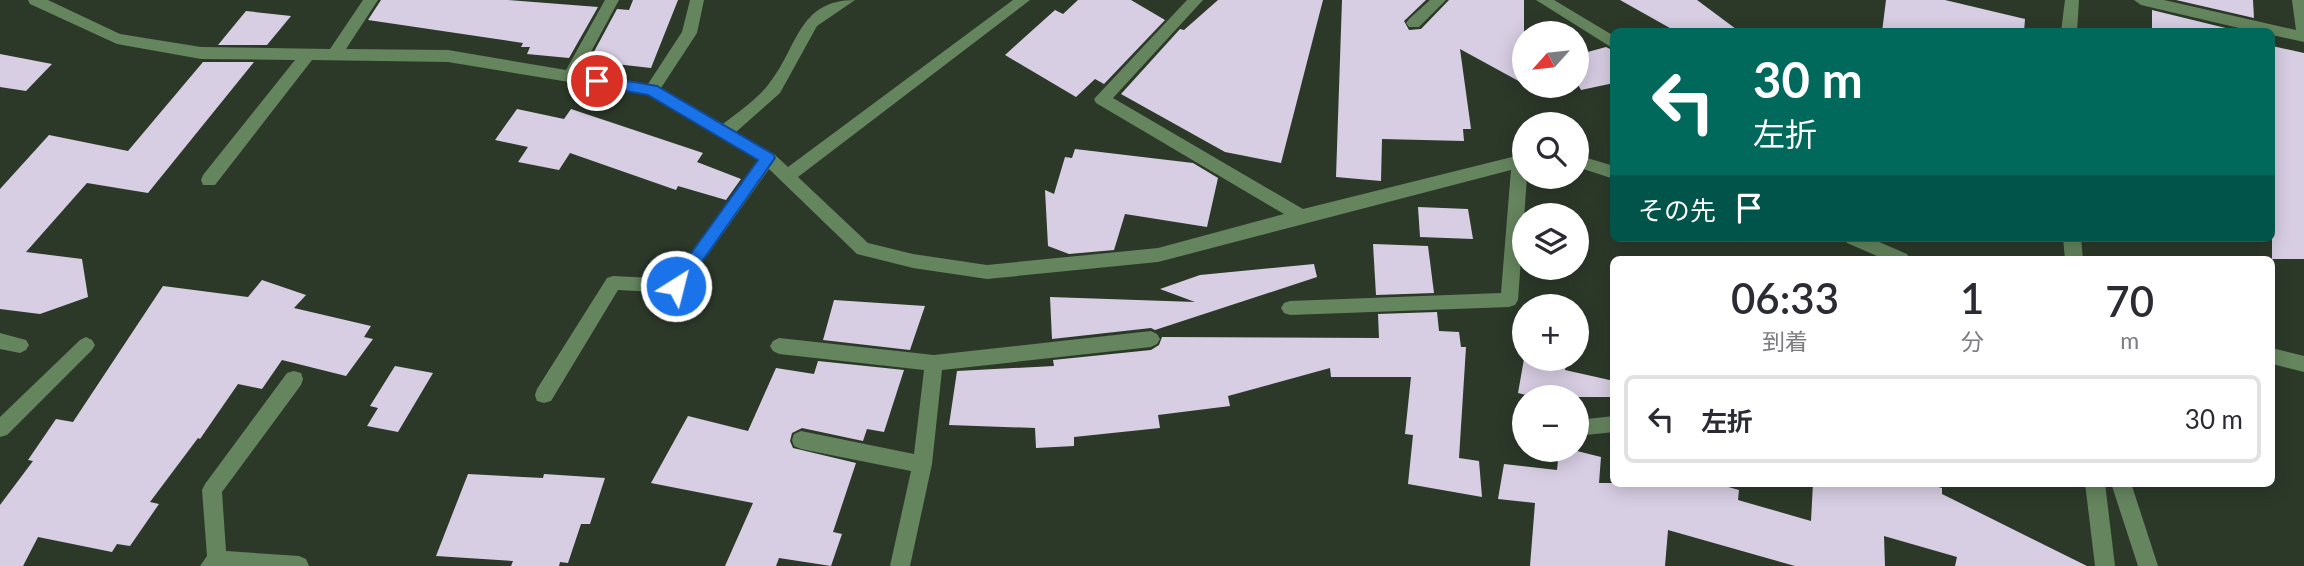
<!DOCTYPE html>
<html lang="ja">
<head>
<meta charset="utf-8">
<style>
  :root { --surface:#fff; --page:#f2f2f3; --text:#2b2b33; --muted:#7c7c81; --line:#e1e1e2 }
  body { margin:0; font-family:Lato,"Noto Sans JP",sans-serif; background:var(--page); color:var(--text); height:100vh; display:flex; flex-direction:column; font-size:26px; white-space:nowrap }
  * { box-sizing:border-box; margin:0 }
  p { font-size:23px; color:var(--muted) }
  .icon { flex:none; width:38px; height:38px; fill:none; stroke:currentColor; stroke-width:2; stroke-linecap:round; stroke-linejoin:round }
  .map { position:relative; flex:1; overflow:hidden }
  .side { position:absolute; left:1610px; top:256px; width:665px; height:231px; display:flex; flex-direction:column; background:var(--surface); border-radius:10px; box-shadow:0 4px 18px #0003 }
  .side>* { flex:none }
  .top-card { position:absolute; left:1610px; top:28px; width:665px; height:214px; border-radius:10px; box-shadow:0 4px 18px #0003; background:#00695c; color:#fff; overflow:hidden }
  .needle { width:46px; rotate:243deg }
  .controls { position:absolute; left:1512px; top:21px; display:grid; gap:14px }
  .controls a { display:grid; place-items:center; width:77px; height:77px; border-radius:50%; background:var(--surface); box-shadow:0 4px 18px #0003; font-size:35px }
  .pin { position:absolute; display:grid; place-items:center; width:60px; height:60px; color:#fff; margin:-30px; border:4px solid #fff; border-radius:50%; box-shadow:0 2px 7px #0007 }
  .me { position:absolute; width:77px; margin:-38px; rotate:36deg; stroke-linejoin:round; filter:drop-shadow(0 0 5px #0008) }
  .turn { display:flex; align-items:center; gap:24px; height:147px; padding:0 28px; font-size:32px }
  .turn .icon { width:91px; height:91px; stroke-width:2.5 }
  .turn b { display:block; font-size:49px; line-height:60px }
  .then { display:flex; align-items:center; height:66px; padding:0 28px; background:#0003; gap:14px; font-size:26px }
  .eta { display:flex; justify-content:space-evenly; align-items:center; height:119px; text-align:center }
  .eta b { font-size:42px; font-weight:600; line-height:49px }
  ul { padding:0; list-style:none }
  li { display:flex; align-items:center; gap:21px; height:88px; margin:0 14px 10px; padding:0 14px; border:4px solid var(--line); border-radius:10px }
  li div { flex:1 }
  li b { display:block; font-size:26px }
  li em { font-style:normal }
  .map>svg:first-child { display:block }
  .building { fill:#d8cee4 }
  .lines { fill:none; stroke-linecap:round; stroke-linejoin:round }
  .minor { fill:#65855e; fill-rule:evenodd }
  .route { fill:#1a73e8; stroke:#114b97; stroke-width:2 }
</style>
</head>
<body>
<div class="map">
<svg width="2304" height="566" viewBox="0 0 2304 566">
  <rect width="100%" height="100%" fill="#2c3929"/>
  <g class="building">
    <polygon points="381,0 508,0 598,7 569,58 527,54 530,47 521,47 523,43 368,20"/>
    <polygon points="633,0 678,0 651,68 589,61 617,9 629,10"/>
    <polygon points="1078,0 1131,0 1165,20 1104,84 1095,79 1076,97 1005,55 1055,10 1063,14"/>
    <polygon points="1218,0 1323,0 1281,163 1225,152 1121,94 1180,29 1184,30"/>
    <polygon points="1342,0 1426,0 1404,21 1409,30 1421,29 1449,0 1524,0 1524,84 1460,49 1471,129 1463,129 1464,141 1382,139 1381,181 1336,177"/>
    <polygon points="1620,0 1697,0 1740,32 1677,32"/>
    <polygon points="1886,0 1945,0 2025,19 2024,32 1882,32"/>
    <polygon points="2176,0 2253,0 2254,18"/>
    <polygon points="2152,10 2242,32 2152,32"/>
    <polygon points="246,11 291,16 267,45 218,45"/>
    <polygon points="2272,46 2304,53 2304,259 2272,259"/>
    <polygon points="1606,47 1614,51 1614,83 1581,90 1577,83 1577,62 1584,53"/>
    <polygon points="0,54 52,64 26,91 0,87"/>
    <polygon points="203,62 254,62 148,193 87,183 26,252 82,259 88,297 40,314 0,309 0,189 49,135 128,151"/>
    <polygon points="517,109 564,119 571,109 703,153 697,162 741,179 726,200 678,186 676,190 570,153 559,170 518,162 528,147 495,140"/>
    <polygon points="1075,149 1193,163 1218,178 1207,227 1125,214 1114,250 1069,254 1048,246 1045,190 1054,194 1065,157 1072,158"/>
    <polygon points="1418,207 1468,209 1473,239 1420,237"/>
    <polygon points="1373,244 1428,246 1434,293 1376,295"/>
    <polygon points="1314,264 1317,277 1155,330 1151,328 1052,339 1050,297 1195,302 1160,289 1200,275"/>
    <polygon points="262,280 306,295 294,308 371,326 364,337 373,339 346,376 282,360 262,389 238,384 200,439 198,438 150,502 159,504 130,546 117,544 112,552 38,537 23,566 0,566 0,505 33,461 28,460 56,419 73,422 163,286 248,297"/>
    <polygon points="834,300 925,306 910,350 823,340"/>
    <polygon points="1437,312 1439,331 1459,332 1461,347 1466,347 1459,458 1479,461 1482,497 1408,484 1413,435 1405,434 1411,377 1331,377 1330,368 1228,396 1230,406 1158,415 1160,428 1074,437 1074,446 1036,448 1035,428 949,425 957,371 1054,366 1053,360 1151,350 1159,345 1162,337 1379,338 1378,314"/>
    <polygon points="1524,359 1567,359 1565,370 1614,381 1614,397 1535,397 1518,393"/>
    <polygon points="818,361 904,370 884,432 867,429 863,441 802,428 792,433 790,441 793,448 856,463 833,532 842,534 831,566 779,558 776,566 725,566 753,503 651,483 688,416 748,431 776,368 814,374"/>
    <polygon points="395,366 433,373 398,432 367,426 378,408 370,406"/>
    <polygon points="1559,450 1573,450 1601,457 1599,483 1714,483 1739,490 1738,500 1811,521 1813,483 1924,483 1942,488 1942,494 2087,566 1955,566 1957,557 1884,536 1885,566 1795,566 1668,530 1665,566 1530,566 1535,503 1498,499 1504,464 1557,470"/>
    <polygon points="468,474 543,478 544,474 605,478 590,524 581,524 568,563 560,562 559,566 511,566 513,561 436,556"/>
  </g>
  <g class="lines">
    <g class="minor">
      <path d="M28 0H48L120 34 201 47 330 49 363 0H378L346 49 448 50 566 70 605 0H619L580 72 648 84 682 32 690 0H704L697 33 661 88 723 124C738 112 756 100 768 85 798 49 797 0 855 0L817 26 780 93 736 132 774 154 788 167 1013 0H1030L798 177 868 243 913 254 987 265 1158 248 1284 214 1096 103 1094 99 1187 0H1203L1113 98 1303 209 1524 154V177H1527L1518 300 1515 305 1509 307 1290 315 1284 313 1281 308 1284 303 1290 301 1501 293 1511 170 1158 262 987 279 913 268 857 254 769 169 682 291 676 293 618 290 551 401 544 403 537 401 535 395 537 389 607 278 613 276 672 279 758 160 648 95 448 62 312 60 215 185H203L201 180 203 175 295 60 201 59 117 44 30 4Z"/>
      <polygon points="1430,0 1446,0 1419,27 1409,27 1406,23 1409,19"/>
      <polygon points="1536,0 1554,0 1614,36 1614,49"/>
      <polygon points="2065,0 2079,0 2077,32 2061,32"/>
      <polygon points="2134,0 2164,0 2296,30 2292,0 2304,0 2304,42 2272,35 2272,32 2256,32 2141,5"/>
      <polygon points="1577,155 1614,166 1614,179 1577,167"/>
      <polygon points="1844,238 1870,238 1907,254 1910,259 1884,259 1847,243"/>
      <polygon points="2063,238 2081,238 2083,259 2065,259"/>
      <polygon points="1151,331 1157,334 1160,339 1157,344 1151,347 942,370 932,464 910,566 890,566 911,471 801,449 794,446 792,440 794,434 801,431 914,454 924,370 779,354 773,351 770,346 773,341 779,338 934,355"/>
      <polygon points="0,333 26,340 29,345 26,350 20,353 0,349"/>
      <polygon points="86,337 92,340 95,345 92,350 7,435 0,437 0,417 80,340"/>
      <polygon points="2272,348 2304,356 2304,372 2272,364"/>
      <polygon points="294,371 301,373 303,379 301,385 222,492 226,551 299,556 306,559 309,566 200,566 207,556 202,490 205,484 287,373"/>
      <polygon points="1614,416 1614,432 1577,436 1577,420"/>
      <polygon points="2085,483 2105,483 2115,566 2095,566"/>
      <polygon points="2111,483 2131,483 2158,566 2138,566"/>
    </g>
  </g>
  <polygon class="route" points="597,76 657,86 773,154 775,158 682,290 671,290 668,286 671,281 758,160 648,95 592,85 592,77"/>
</svg>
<div class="controls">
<a><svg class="needle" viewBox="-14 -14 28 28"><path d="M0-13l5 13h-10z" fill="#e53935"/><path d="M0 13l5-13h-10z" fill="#7c7c81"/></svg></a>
<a><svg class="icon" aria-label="search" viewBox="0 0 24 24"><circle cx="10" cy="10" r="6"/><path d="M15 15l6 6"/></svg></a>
<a><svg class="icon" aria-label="layers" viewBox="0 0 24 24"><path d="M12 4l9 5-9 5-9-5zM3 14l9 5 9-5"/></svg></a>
<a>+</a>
<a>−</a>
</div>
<div class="pin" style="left:597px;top:81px;background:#d93025"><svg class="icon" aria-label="arrive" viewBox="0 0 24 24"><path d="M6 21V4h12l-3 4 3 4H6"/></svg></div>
<svg class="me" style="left:676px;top:286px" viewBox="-20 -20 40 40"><circle r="17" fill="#1a73e8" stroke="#fff" stroke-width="3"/><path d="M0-11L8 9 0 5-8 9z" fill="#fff"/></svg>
<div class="top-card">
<div class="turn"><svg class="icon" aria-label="left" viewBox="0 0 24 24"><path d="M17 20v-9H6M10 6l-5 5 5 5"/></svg><div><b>30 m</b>左折</div></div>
<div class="then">その先<svg class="icon" aria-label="arrive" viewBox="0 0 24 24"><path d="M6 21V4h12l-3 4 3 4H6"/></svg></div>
</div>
<section class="side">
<div class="eta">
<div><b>06:33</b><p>到着</p></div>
<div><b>1</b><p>分</p></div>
<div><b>70</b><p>m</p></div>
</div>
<ul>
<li><svg class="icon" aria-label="left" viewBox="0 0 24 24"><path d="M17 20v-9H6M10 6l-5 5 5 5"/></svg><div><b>左折</b></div><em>30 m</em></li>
</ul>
</section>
</div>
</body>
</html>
